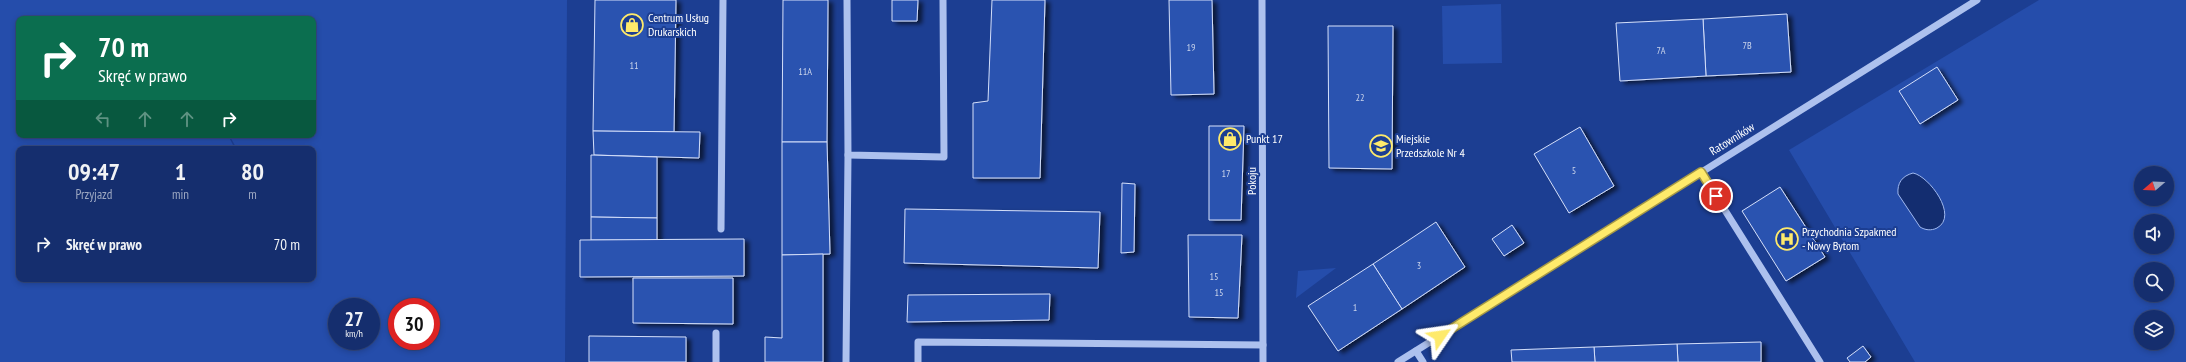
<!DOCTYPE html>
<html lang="pl">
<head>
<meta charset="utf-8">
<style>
  :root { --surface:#152e6e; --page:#1e3673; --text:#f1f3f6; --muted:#9da8c2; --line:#344a81 }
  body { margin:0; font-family:"PT Sans Narrow",sans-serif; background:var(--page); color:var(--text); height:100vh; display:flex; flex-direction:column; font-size:15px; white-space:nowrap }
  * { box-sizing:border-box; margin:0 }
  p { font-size:13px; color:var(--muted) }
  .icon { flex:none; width:22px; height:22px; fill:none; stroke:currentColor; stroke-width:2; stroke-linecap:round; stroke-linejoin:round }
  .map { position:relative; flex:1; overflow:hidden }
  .drawer { position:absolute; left:16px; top:146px; width:300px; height:136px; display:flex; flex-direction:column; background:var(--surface); border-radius:8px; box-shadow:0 2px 6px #0003,0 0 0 1px var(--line) }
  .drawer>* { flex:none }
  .banner { position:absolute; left:16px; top:16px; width:300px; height:122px; border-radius:8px; box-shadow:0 2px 6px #0003,0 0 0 1px var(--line); background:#0b6e4f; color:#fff; overflow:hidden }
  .needle { width:26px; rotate:251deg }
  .buttons { position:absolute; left:2134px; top:166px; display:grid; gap:8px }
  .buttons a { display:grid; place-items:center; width:40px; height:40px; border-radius:50%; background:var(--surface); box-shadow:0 2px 6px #0003,0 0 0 1px var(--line); font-size:20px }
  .speed { position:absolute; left:328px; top:298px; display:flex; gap:8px; font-size:20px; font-weight:700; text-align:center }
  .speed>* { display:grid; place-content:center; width:52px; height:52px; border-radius:50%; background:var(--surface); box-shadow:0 2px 6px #0003,0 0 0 1px var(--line); line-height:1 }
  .speed small { font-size:10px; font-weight:400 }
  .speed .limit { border:6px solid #d22; background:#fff; color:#111 }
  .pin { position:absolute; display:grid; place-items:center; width:34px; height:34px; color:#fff; margin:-17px; border:2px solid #fff; border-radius:50%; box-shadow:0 1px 4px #0007 }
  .me { position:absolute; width:44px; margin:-22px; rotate:58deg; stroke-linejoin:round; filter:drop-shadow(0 0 3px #0008) }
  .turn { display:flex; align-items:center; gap:14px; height:84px; padding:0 16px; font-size:18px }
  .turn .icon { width:52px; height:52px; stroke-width:2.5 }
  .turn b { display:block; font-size:28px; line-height:34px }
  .lanes { display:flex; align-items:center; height:38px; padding:0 16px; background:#0003; justify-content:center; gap:20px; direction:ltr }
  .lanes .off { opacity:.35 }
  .eta { display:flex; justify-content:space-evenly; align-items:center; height:68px; text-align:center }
  .eta b { font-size:24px; font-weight:800; line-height:28px }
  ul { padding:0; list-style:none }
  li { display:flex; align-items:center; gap:12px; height:60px; padding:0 16px }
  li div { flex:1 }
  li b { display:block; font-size:15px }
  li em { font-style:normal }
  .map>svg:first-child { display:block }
  .green { fill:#254dab; fill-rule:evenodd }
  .water { fill:#132d70; stroke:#a0b9f0 }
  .building { fill:#2c52b0; stroke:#d3dffa; filter:url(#shadow) }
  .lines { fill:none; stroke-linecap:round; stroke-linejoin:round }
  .minor { stroke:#adc1ee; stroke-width:7 }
  .route-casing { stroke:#a59846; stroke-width:10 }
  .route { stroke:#feea6b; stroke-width:7 }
  .labels { text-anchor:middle; stroke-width:4; stroke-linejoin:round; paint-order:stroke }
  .number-label { font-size:10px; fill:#cad4eb }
  .poi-label { font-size:12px; fill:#fff; stroke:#1c3e92; text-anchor:start }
  .street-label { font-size:12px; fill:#fff; stroke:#1c3e92 }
</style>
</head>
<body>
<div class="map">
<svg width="2186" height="362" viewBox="0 0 2186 362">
  <defs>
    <filter id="shadow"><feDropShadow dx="4.5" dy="2.5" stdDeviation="2" flood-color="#0009"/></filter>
  </defs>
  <rect width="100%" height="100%" fill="#1c3e92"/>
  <g class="green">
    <path d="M0 0H567L565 362H0ZM19 19H313V135H229L237 149H313V279H19V149H235L228 135H19ZM337 307H371V341H337ZM397 307H431V341H397Z"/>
    <path d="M2039 0H2186V362H1915L1789 150ZM2141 173H2167V199H2141ZM2141 221H2167V247H2141ZM2141 269H2167V295H2141ZM2141 317H2167V343H2141Z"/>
    <polygon points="1501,4 1502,63 1443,64 1442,6"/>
    <polygon points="1336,268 1296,298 1298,271"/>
  </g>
  <path class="water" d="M1913 173C1929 176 1959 216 1937 228 1931 231 1925 230 1920 227L1898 194C1897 183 1902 176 1913 173Z"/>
  <g class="building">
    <polygon points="595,0 676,0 674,132 593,131"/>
    <polygon points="783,0 828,0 827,142 782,142"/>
    <polygon points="892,0 918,0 917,21 892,21"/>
    <polygon points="992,0 1045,0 1040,178 973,178 973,103 988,101"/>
    <polygon points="1169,0 1212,0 1214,94 1171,95"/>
    <polygon points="1787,14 1791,72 1706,76 1703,19"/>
    <polygon points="1703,19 1706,76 1620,81 1616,23"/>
    <polygon points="1328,26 1393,26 1392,169 1329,168"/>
    <polygon points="1937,67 1958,100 1920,124 1899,91"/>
    <polygon points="1209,126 1244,126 1241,220 1209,220"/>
    <polygon points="1580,127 1614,186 1569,213 1534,154"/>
    <polygon points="593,131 700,132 699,158 594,155"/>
    <polygon points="782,142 827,142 830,254 782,255"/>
    <polygon points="591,155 657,157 657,218 591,217"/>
    <polygon points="1122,183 1135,184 1134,252 1121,253"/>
    <polygon points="1780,187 1825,257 1786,281 1742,211"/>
    <polygon points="905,209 1100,212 1098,268 904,263"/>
    <polygon points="591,217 657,218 657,240 591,240"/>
    <polygon points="1436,222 1465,267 1402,309 1373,264"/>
    <polygon points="1512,225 1524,243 1504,256 1492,239"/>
    <polygon points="1188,235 1242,235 1238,318 1189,317"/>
    <polygon points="744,239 744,276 580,277 580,240"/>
    <polygon points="823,254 823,362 765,362 765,337 782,338 782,255"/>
    <polygon points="1373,264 1402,309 1338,351 1308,306"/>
    <polygon points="633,278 733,278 733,324 633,323"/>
    <polygon points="1050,294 1049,320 907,322 908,295"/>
    <polygon points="589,336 686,337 686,362 589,362"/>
    <polygon points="1761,342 1761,362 1678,362 1677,344"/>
    <polygon points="1677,344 1678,362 1595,362 1594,347"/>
    <polygon points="1863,346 1871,357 1865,362 1850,362 1847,358"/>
    <polygon points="1594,347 1595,362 1512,362 1511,350"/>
  </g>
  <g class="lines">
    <g class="minor">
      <polyline points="847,0 848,155 944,157 943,0"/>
      <polyline points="1262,0 1263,362"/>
      <polyline points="1701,172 1820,362"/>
      <polyline points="721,229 723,0"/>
      <polyline points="1416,351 1423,362"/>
      <polyline points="716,362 716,333"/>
      <polyline points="846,362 848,155"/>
      <polyline points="918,362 918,342 1263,345"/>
      <polyline points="1398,362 1977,0"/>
    </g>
  </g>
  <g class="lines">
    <g class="route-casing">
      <polyline id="route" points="1440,336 1701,172 1716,196"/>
    </g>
    <use href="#route" class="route"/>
  </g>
  <defs>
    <g id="shop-ring" transform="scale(1.15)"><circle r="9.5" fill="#1c3e92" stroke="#feea6b" stroke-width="1.5"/><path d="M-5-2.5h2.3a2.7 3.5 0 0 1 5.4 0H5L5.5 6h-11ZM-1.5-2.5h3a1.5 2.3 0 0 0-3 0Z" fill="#feea6b"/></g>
    <g id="school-ring" transform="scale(1.15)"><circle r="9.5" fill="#1c3e92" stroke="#feea6b" stroke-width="1.5"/><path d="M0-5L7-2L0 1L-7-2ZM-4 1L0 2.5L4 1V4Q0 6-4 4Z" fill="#feea6b"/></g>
    <g id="hospital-ring" transform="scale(1.15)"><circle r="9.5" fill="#1c3e92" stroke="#feea6b" stroke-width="1.5"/><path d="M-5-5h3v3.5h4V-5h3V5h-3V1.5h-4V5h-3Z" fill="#feea6b"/></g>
  </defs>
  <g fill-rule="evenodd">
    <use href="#shop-ring" x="632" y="25"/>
    <use href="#shop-ring" x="1230" y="139"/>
    <use href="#school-ring" x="1381" y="146"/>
    <use href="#hospital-ring" x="1787" y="239"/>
  </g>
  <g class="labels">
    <g class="number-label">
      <text x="1747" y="49">7B</text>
      <text x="1191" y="51">19</text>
      <text x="1661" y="54">7A</text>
      <text x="634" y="69">11</text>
      <text x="805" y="75">11A</text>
      <text x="1360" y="101">22</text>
      <text x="1574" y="174">5</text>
      <text x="1226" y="177">17</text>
      <text x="1419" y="269">3</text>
      <text x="1214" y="280">15</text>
      <text x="1219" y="296">15</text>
      <text x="1355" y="311">1</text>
    </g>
    <g class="poi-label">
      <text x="648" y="22">Centrum Usług<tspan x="648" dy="14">Drukarskich</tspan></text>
      <text x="1246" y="143">Punkt 17</text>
      <text x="1396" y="143">Miejskie<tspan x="1396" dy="14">Przedszkole Nr 4</tspan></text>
      <text x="1802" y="236">Przychodnia Szpakmed<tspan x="1802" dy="14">- Nowy Bytom</tspan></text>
    </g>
    <g class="street-label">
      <text transform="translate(1732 139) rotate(-32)" y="4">Ratowników</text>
      <text transform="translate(1252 181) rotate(-90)" y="4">Pokoju</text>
    </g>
  </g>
</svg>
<div class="buttons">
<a><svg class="needle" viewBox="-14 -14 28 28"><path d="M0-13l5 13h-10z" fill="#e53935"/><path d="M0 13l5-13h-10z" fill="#9da8c2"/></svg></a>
<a><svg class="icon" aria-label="sound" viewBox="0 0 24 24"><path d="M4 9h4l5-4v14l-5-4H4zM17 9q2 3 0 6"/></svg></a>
<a><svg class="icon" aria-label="search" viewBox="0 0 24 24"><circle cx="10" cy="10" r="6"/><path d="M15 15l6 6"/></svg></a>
<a><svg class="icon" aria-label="layers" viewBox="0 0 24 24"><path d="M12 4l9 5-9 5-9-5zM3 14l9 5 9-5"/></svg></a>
</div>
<div class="speed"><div>27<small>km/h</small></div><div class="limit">30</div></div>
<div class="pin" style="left:1716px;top:196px;background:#d93025"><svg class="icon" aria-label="arrive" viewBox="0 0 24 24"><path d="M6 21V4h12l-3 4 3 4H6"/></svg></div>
<svg class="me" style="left:1440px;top:336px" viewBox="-20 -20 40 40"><path d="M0-17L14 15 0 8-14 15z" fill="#feea6b" stroke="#fff" stroke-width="4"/></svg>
<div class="banner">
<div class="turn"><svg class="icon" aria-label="right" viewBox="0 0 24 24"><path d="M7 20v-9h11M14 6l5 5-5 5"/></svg><div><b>70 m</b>Skręć w prawo</div></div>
<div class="lanes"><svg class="icon off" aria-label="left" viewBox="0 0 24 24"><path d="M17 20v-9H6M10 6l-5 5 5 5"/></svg><svg class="icon off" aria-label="ahead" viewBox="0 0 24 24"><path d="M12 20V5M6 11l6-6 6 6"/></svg><svg class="icon off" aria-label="ahead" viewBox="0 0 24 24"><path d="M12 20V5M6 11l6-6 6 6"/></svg><svg class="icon" aria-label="right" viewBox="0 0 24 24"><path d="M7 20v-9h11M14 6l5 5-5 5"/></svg></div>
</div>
<section class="drawer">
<div class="eta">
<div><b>09:47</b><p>Przyjazd</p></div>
<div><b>1</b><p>min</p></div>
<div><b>80</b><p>m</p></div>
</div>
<ul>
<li><svg class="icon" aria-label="right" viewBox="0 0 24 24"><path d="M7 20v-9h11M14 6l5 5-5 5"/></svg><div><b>Skręć w prawo</b></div><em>70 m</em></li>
</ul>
</section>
</div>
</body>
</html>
